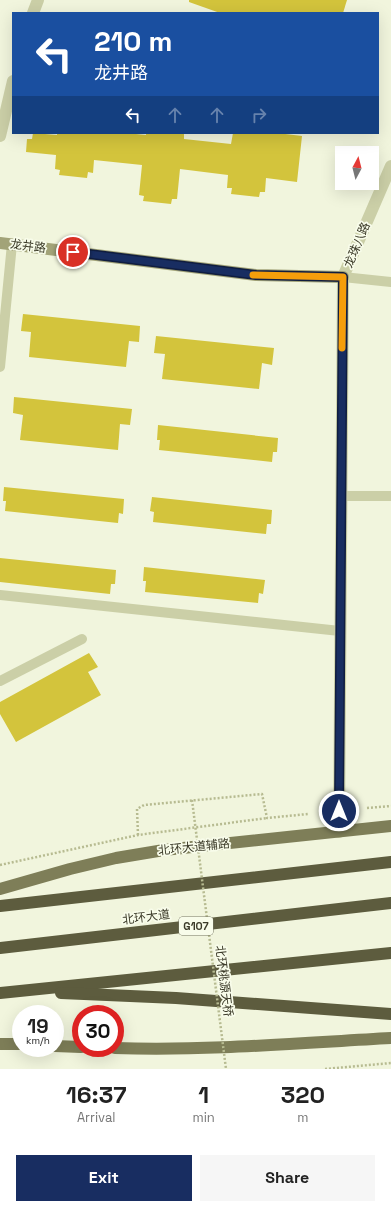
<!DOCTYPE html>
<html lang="en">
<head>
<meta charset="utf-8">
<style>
  :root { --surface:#fff; --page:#f6f6f6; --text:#222; --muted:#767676; --accent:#182d61 }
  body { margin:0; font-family:"Space Grotesk","Noto Sans SC",sans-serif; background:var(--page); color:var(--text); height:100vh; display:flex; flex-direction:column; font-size:15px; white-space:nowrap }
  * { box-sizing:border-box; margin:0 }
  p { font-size:13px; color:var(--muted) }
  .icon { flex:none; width:22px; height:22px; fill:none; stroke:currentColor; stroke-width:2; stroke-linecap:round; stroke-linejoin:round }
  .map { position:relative; height:1069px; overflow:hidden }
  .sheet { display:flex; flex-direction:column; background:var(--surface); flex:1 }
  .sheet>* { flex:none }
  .guide { position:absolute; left:12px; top:12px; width:367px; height:122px; border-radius:0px; box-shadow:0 4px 16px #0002; background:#1a4fa0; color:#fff; overflow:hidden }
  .needle { width:26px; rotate:7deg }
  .buttons { position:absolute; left:335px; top:146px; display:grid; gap:8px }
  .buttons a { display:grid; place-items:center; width:44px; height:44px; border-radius:0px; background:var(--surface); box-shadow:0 4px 16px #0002; font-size:20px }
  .speed { position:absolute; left:12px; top:1005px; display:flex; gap:8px; font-size:20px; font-weight:700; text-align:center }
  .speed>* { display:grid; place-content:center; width:52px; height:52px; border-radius:50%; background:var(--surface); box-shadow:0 4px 16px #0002; line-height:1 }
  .speed small { font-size:10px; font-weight:400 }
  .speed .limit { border:6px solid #d22; background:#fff; color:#111 }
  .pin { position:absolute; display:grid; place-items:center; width:34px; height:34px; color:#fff; margin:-17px; border:2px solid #fff; border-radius:50%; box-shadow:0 1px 4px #0007 }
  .me { position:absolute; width:44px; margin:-22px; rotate:0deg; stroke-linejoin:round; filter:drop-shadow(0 0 3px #0008) }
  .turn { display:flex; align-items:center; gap:14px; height:84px; padding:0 16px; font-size:18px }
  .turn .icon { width:52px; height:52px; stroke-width:2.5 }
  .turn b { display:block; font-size:28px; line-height:34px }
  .lanes { display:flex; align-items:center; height:38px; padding:0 16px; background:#0003; justify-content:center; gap:20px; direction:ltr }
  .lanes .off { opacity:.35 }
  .eta { display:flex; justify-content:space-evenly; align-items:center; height:68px; text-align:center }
  .eta b { font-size:24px; font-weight:800; line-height:28px }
  .action { display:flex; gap:8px; margin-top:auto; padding:8px 16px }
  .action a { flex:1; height:46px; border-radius:0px; background:var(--accent); color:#fff; font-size:16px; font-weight:800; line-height:46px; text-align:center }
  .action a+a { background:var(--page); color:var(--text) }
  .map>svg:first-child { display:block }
  .building { fill:#d3c43c }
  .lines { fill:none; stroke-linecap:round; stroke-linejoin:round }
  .path { stroke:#b7bb91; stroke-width:2.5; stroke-dasharray:2 2; stroke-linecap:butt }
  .lane { stroke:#cbcfa7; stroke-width:10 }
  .street { stroke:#cbcfa7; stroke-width:12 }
  .secondary { stroke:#a2a378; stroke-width:12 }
  .primary { stroke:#7e7e58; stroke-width:12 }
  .highway { stroke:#5d5c3e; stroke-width:12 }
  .path-bridge { stroke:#b7bb91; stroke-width:2.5; stroke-dasharray:2 2; stroke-linecap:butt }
  .route-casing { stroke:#101d3f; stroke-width:10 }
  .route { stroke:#182d61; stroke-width:7 }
  .slow { stroke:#f59e0b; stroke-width:7 }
  .labels { text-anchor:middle; stroke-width:3.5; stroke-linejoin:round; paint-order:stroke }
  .shield { fill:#f8fcea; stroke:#747462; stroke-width:1 }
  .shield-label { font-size:11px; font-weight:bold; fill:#3b3a28 }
  .street-label { font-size:12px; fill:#3b3a28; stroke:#f8fcea }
</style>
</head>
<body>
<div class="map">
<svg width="391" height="1069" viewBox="0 0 391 1069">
  <rect width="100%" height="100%" fill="#f1f5dd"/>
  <g class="building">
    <polygon points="189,0 347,0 343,13 220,13 189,2"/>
    <polygon points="33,133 57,135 57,133 126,133 146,135 146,133 184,133 184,139 231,144 233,133 277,133 302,136 297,182 266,178 265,192 260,192 259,197 231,194 232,188 227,188 228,175 180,169 177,199 172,199 171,204 143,201 144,196 139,195 142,165 94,160 93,173 88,172 87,178 59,175 60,170 55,169 56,155 26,152 27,139 32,139"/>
    <polygon points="23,314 140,326 139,342 129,341 126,367 29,357 31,332 21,331"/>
    <polygon points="156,336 274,348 272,365 262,363 259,389 162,379 165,354 154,353"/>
    <polygon points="14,397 132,409 130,425 120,424 118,450 20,440 23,415 13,413"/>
    <polygon points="158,425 278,438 277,452 273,452 272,462 159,450 160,440 157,440"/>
    <polygon points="4,487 124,499 123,514 119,513 118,523 5,511 6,501 3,501"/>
    <polygon points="152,497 272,510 271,524 267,524 266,534 153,522 154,512 150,511"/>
    <polygon points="0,558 116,570 115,584 111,584 110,594 0,582"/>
    <polygon points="144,567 265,580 263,594 259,593 258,603 145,592 146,581 143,581"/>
    <polygon points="89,653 98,667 88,672 101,695 16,742 0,714 0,702"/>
  </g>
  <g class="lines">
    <g class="path">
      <polyline points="367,808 391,806"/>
      <polyline points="138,835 137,809 144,805 262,794 267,818 308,814"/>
      <polyline points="0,865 138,835 267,818"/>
      <polyline points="325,1069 391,1063"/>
    </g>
    <g class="lane">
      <polyline points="343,277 391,282"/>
      <polyline points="0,367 12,244"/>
      <polyline points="341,496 391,496"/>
      <polyline points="0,595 340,631"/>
      <polyline points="0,681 82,639"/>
    </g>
    <g class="street">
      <polyline points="33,13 38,0"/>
      <polyline points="0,136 13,81"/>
      <polyline points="339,832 343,277 391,166"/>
    </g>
    <polyline class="secondary" points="0,243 256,275 343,277"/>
    <g class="primary">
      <polyline points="0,889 70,869 116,858 164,850 391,826"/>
      <polyline points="0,1044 21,1044"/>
      <polyline points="55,1046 81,1047"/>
      <path d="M115 1048C207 1051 299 1043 391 1038"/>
    </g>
    <g class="highway">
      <polyline points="0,906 391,862"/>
      <polyline points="0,948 391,903"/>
      <polyline points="0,993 391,953"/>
      <polyline points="61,993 176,998 391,1014"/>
    </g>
    <polyline class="path-bridge" points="192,800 226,1069"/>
  </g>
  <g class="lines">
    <g class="route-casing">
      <polyline id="route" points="73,252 256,275 343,277 339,811"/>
    </g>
    <use href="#route" class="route"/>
    <polyline class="slow" points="253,275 343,277 342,348"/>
  </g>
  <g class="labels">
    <rect class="shield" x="179" y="917" width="34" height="18" rx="3"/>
    <g class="shield-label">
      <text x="196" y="930">G107</text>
    </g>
    <g class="street-label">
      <text transform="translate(357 245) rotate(-67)" y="4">龙珠八路</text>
      <text transform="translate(28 246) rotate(7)" y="4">龙井路</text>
      <text transform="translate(194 847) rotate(-6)" y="4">北环大道辅路</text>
      <text transform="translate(146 917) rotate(-7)" y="4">北环大道</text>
      <text transform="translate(224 981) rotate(83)" y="4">北环桃源天桥</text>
    </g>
  </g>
</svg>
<div class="buttons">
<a><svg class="needle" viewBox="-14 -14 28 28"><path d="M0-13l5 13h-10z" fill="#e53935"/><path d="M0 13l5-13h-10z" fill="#767676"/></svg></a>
</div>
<div class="speed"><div>19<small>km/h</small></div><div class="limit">30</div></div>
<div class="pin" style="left:73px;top:252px;background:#d93025"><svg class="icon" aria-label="arrive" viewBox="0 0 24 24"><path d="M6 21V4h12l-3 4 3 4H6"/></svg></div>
<svg class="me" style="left:339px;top:811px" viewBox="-20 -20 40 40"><circle r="17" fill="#182d61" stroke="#fff" stroke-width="3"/><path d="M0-11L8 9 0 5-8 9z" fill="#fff"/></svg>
<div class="guide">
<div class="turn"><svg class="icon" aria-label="left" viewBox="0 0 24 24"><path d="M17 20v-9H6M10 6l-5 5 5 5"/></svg><div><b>210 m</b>龙井路</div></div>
<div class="lanes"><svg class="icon" aria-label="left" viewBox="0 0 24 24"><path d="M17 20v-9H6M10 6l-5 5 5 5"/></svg><svg class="icon off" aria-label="ahead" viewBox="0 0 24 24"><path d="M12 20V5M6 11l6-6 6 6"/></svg><svg class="icon off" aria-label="ahead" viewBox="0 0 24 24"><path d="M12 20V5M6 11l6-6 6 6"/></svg><svg class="icon off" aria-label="right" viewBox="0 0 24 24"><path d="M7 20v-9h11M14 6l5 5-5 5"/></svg></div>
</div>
</div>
<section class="sheet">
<div class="eta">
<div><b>16:37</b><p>Arrival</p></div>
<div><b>1</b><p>min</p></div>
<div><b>320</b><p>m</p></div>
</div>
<div class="action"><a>Exit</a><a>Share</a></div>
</section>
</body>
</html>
